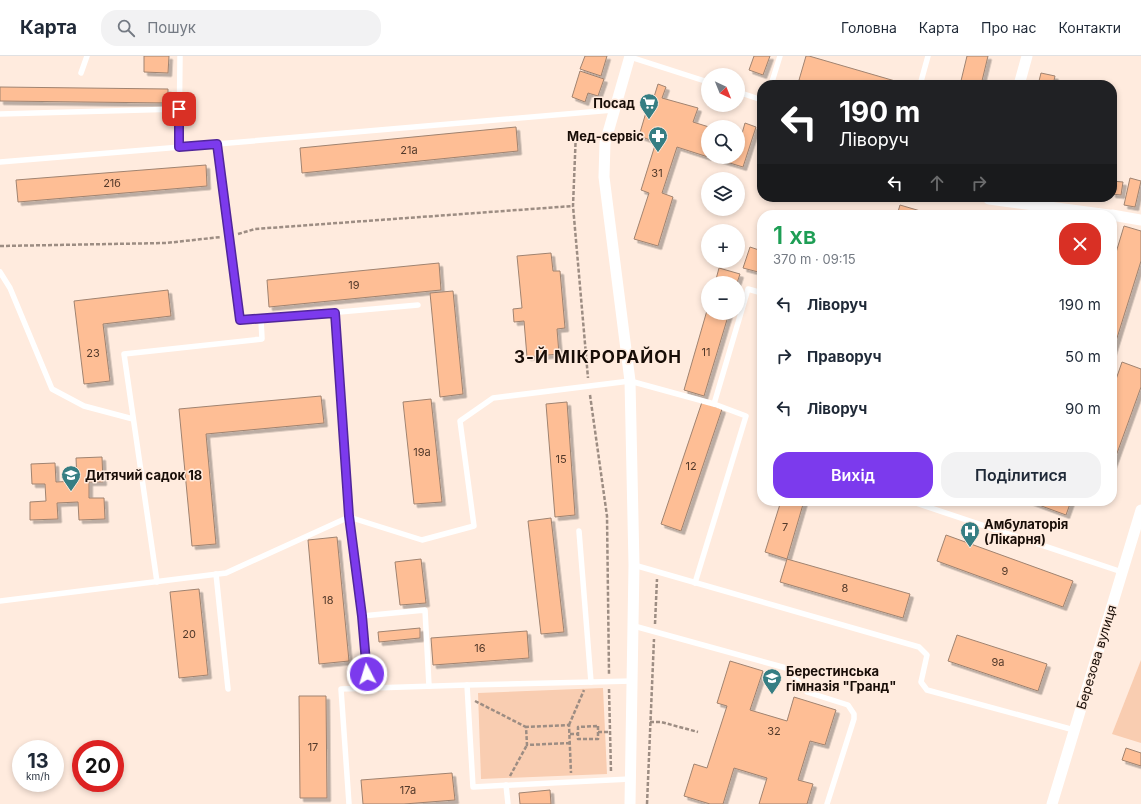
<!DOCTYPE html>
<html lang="uk">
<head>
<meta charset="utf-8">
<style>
  :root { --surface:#fff; --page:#f2f2f3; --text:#1f2937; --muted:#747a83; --line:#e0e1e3; --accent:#7c3aed }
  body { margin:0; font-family:Inter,sans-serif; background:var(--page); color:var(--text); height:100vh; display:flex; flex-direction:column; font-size:15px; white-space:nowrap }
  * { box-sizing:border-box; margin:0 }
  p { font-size:13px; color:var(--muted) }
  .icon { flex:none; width:22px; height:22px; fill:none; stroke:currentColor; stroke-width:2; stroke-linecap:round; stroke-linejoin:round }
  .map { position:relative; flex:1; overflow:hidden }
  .drawer { position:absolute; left:757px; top:154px; width:360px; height:296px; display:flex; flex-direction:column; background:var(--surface); border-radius:16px; box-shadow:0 2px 6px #0003 }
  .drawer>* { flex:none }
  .guide { position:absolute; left:757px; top:24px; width:360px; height:122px; border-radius:16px; box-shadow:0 2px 6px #0003; background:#202124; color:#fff; overflow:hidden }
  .needle { width:26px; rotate:137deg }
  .tools { position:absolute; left:701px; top:12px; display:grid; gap:8px }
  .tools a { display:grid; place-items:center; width:44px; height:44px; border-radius:50%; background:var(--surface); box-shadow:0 2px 6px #0003; font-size:20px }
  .speed { position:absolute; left:12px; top:684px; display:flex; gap:8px; font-size:20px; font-weight:700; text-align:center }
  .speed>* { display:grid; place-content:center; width:52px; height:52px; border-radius:50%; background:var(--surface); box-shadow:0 2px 6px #0003; line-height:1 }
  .speed small { font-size:10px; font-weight:400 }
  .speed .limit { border:6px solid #d22; background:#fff; color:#111 }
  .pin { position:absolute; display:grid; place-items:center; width:34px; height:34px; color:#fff; margin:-17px; border-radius:8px; box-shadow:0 2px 6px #0006 }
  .me { position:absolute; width:44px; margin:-22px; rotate:355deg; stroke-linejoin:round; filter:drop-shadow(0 0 3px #0008) }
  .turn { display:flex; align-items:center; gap:14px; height:84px; padding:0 16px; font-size:18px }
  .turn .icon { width:52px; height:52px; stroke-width:2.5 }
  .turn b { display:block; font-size:28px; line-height:34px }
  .lanes { display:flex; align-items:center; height:38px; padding:0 16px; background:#0003; justify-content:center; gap:20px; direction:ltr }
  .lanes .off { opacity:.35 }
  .round { display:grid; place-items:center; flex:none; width:42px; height:42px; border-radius:16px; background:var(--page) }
  .overview { display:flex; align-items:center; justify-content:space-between; height:68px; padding:0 16px }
  h1 { font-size:24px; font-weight:600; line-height:30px; color:#1e9e55 }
  .button { display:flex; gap:8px; margin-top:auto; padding:8px 16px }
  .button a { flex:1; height:46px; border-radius:16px; background:var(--accent); color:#fff; font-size:16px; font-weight:600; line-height:46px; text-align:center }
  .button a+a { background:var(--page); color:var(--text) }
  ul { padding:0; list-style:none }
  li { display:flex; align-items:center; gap:12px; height:52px; padding:0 16px }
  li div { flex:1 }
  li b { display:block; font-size:15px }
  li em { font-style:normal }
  header { display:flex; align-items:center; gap:24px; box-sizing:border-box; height:56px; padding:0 20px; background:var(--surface); border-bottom:1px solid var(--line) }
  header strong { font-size:19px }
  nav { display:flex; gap:22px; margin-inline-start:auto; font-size:14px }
  .search { width:280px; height:36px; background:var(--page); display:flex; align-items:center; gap:10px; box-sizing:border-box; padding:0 14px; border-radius:16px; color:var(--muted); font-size:15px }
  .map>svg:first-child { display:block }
  .green { fill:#f9cdb1 }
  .building { fill:#febe95; stroke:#a08370; filter:url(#shadow) }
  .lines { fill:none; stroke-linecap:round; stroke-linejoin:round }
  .path { stroke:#9d8d83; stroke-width:2.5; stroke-dasharray:4 2; stroke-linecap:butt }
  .service { stroke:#fff; stroke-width:5.5 }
  .minor { stroke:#fff; stroke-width:11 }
  .route-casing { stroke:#51269a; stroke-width:10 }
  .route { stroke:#7c3aed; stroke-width:7 }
  .labels { text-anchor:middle; stroke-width:3; stroke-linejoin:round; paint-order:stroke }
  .number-label { font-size:11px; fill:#52392a }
  .poi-label { font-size:13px; font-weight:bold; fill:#180d07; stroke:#ffebde; text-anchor:start }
  .street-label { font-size:13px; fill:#180d07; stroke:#ffebde }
  .district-label { font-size:17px; font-weight:bold; letter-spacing:1px; fill:#180d07; stroke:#ffebde }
</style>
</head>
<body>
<header>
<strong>Карта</strong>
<div class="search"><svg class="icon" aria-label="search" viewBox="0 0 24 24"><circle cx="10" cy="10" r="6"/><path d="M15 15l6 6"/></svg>Пошук</div>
<nav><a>Головна</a><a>Карта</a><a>Про нас</a><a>Контакти</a></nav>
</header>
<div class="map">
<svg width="1141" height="748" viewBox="0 0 1141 748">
  <defs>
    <filter id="shadow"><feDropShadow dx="3.5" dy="3.5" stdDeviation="0" flood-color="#0004"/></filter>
  </defs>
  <rect width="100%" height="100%" fill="#ffebde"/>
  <g class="green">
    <polygon points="1141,604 1141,687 1112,678"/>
    <polygon points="603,632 607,718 481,723 478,637"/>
  </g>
  <g class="building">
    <polygon points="144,0 169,0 168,17 144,16"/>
    <polygon points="585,0 607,0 601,20 580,13"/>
    <polygon points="754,0 770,0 763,19 749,14"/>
    <polygon points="806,0 809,0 902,27 902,29 816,29 799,24"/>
    <polygon points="967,0 988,0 981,29 960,29"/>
    <polygon points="580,15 604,23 598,40 588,37 585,46 572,41"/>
    <polygon points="1041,17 1055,20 1053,29 1038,29"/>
    <polygon points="658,28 666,31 662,42 698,52 693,66 709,71 708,101 677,91 662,137 673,141 658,190 634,183 649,137 641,134 656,86 639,80 647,53 650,54"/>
    <polygon points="0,31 168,33 168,47 0,45"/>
    <polygon points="745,67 756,71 743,111 710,101 738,101 738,80 741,81"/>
    <polygon points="516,71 518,95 302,117 300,92"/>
    <polygon points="206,109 207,130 18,146 16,124"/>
    <polygon points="1130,122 1141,125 1135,151 1124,149"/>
    <polygon points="1112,125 1123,126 1121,139 1112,138"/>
    <polygon points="900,149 934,159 897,159"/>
    <polygon points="1124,170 1141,175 1141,205 1112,298 1112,210"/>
    <polygon points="750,191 762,195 762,217 743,212"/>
    <polygon points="551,197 553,215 560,215 565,272 557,273 559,298 527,301 524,265 514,266 513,253 522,252 517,200"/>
    <polygon points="439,207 441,234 269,251 267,224"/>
    <polygon points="719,212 740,218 737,227 715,227"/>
    <polygon points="168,234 171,260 103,268 110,325 84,328 74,245"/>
    <polygon points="453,235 463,338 440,341 430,237"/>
    <polygon points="708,251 708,257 729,257 704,340 684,334"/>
    <polygon points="1122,306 1141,313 1141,331 1112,411 1112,335"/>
    <polygon points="321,340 324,367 206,378 216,488 192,490 179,353"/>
    <polygon points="431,343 442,446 414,448 403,346"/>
    <polygon points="567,346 575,459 555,461 546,348"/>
    <polygon points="702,346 722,353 681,475 661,468"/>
    <polygon points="102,401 103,426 89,426 89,442 104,442 105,463 79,464 78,446 57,447 58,463 30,464 30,446 46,445 45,428 32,428 31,408 55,407 56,426 77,425 76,402"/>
    <polygon points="781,445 804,445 787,503 765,496"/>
    <polygon points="1028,445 1071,445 1066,459"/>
    <polygon points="551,462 564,576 541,578 528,465"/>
    <polygon points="946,479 1073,525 1063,551 937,505"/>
    <polygon points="337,481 349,605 319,608 308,484"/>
    <polygon points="421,503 426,547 400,549 395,506"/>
    <polygon points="787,503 910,538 903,562 780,526"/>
    <polygon points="199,533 208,619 179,622 170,536"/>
    <polygon points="420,572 420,582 379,586 378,576"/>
    <polygon points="527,575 529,602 433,609 431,582"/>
    <polygon points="957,579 1047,608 1038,635 948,605"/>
    <polygon points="730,605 763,615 750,654 787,665 794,641 836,654 825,689 810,685 798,724 813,728 807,748 759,748 767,722 734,712 723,748 710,748 684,740 694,708 707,712 727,650 717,647"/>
    <polygon points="299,640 326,640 327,742 300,742"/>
    <polygon points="1126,692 1141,697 1141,710 1122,704"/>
    <polygon points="452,717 455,744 404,748 363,748 361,724"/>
    <polygon points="550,734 551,748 520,748 519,737"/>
  </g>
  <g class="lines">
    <g class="path">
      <polyline points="576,75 573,150 588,322"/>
      <polyline points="238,178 255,173 573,150"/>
      <polyline points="0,190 166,187 221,181"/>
      <polyline points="590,339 607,460 609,618"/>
      <polyline points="655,568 657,523"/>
      <polyline points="609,633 611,716"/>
      <polyline points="475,645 526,671"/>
      <polyline points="650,666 661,666 698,676"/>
      <polyline points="569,669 584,634"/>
      <polygon points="598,670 598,683 578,683 578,671"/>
      <polyline points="598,676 610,676"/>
      <polyline points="570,678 578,678"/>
      <polyline points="570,687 527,689 526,671 569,669 571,717"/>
      <polyline points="510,720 527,689"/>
      <polyline points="647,748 654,583"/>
    </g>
    <g class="service">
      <polyline points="630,1 708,26"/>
      <polyline points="81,17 87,0"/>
      <polyline points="771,29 780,0"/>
      <polyline points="920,29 928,0"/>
      <polyline points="738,36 762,44"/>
      <polyline points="0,58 179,53"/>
      <polyline points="179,91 180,0"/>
      <polyline points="0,106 217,88"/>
      <polyline points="0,216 10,232 52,333 84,350 133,363"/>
      <polyline points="335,257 349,461 362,560 368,632"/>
      <polyline points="261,263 240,264 217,88 613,54"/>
      <polyline points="910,445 1122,516"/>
      <polyline points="579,475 591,626"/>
      <polyline points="634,509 919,591 927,599 921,626 927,634 1074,674"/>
      <polyline points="216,518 228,633"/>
      <polyline points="157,526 124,298 262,283 261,263 418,249"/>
      <polyline points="695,527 746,360 714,348"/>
      <polyline points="0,545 226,517 349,461 422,484 474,470 460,365 493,342 630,325 714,348 748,233 762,237"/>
      <polyline points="362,560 425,554 429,630"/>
      <polyline points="634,570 786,612 807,636 848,649 854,658 854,663 827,748"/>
      <polyline points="630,723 473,731 467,629 633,625"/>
      <polyline points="506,729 508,748"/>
      <polyline points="349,748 341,633 467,629"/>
    </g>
    <g class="minor">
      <polyline points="1019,29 1027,0"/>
      <polyline points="989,141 989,143 1109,159"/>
      <polyline points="1112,159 1141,164"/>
      <polyline points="630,748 634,509 630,325 604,121 605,87 630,0"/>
      <polyline points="1052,748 1141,454"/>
    </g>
  </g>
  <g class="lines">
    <g class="route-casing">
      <polyline id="route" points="179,53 179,91 217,88 240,264 335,257 349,460 362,560 367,618"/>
    </g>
    <use href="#route" class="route"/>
  </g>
  <defs>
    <g id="supermarket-pin" transform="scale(1)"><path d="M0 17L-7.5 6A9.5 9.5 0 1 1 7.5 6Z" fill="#367e83" stroke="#ffebde"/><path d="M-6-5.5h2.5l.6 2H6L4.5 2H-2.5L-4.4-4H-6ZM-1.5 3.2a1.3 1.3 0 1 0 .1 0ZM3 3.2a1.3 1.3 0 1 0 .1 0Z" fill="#fff"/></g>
    <g id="pharmacy-pin" transform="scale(1)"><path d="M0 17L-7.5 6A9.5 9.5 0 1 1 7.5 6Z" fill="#367e83" stroke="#ffebde"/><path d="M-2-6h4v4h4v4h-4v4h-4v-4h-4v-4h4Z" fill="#fff"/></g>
    <g id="school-pin" transform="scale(1)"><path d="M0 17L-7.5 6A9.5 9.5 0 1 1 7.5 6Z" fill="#367e83" stroke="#ffebde"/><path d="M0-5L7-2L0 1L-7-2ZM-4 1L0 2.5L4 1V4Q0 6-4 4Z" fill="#fff"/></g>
    <g id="hospital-pin" transform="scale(1)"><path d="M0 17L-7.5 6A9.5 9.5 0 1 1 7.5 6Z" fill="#367e83" stroke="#ffebde"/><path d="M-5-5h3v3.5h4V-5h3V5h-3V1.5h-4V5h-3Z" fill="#fff"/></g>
  </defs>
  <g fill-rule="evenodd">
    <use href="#supermarket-pin" x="649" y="47"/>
    <use href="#pharmacy-pin" x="658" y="80"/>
    <use href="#school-pin" x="71" y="419"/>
    <use href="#hospital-pin" x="970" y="475"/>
    <use href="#school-pin" x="772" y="622"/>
  </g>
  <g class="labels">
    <g class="number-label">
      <text x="409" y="98">21а</text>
      <text x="657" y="121">31</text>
      <text x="112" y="131">21б</text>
      <text x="354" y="233">19</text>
      <text x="706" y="300">11</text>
      <text x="93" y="301">23</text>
      <text x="422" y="400">19а</text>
      <text x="561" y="407">15</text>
      <text x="691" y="414">12</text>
      <text x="785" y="475">7</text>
      <text x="1005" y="519">9</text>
      <text x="845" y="536">8</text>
      <text x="328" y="548">18</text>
      <text x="189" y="582">20</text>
      <text x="480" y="596">16</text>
      <text x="998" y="610">9а</text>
      <text x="774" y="679">32</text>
      <text x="313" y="695">17</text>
      <text x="408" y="738">17а</text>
    </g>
    <g class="poi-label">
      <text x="635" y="52" text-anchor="end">Посад</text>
      <text x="644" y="85" text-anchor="end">Мед-сервіс</text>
      <text x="85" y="424">Дитячий садок 18</text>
      <text x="984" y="473">Амбулаторія<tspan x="984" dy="15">(Лікарня)</tspan></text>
      <text x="786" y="620">Берестинська<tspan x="786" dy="15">гімназія "Гранд"</tspan></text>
    </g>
    <g class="street-label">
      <text transform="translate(1096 601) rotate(-73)" y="5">Березова вулиця</text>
    </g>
    <g class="district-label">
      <text x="598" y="307">3-Й МІКРОРАЙОН</text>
    </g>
  </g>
</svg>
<div class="tools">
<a><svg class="needle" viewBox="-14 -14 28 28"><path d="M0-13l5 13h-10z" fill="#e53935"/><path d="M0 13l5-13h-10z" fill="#747a83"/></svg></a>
<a><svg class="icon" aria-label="search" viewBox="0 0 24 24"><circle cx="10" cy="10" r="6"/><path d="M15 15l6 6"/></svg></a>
<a><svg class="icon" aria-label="layers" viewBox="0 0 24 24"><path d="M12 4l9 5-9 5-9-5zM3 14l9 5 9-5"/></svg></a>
<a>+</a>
<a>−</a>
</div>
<div class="speed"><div>13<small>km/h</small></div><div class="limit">20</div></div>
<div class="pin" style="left:179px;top:53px;background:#d93025"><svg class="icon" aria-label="arrive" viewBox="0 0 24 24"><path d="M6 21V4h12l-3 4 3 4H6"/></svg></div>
<svg class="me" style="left:367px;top:618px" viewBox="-20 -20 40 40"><circle r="17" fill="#7c3aed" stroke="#fff" stroke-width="3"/><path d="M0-11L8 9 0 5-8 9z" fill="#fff"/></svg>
<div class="guide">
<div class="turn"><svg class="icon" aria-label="left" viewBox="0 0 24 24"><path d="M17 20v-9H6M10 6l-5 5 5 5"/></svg><div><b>190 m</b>Ліворуч</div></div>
<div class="lanes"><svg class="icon" aria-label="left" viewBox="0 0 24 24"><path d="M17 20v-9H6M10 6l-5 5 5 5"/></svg><svg class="icon off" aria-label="ahead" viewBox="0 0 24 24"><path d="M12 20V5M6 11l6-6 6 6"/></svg><svg class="icon off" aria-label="right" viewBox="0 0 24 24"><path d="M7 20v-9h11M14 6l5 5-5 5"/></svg></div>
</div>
<section class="drawer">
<div class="overview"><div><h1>1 хв</h1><p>370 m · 09:15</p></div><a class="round" style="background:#d93025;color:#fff"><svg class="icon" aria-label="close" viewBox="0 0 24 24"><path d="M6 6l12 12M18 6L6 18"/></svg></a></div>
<ul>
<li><svg class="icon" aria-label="left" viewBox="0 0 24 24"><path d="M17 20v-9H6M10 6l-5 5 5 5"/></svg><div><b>Ліворуч</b></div><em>190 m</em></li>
<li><svg class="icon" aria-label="right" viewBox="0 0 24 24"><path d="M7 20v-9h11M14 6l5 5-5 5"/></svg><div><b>Праворуч</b></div><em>50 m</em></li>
<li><svg class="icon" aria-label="left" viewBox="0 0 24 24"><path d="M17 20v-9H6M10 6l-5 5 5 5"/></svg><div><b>Ліворуч</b></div><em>90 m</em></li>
</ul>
<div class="button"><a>Вихід</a><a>Поділитися</a></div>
</section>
</div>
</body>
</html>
